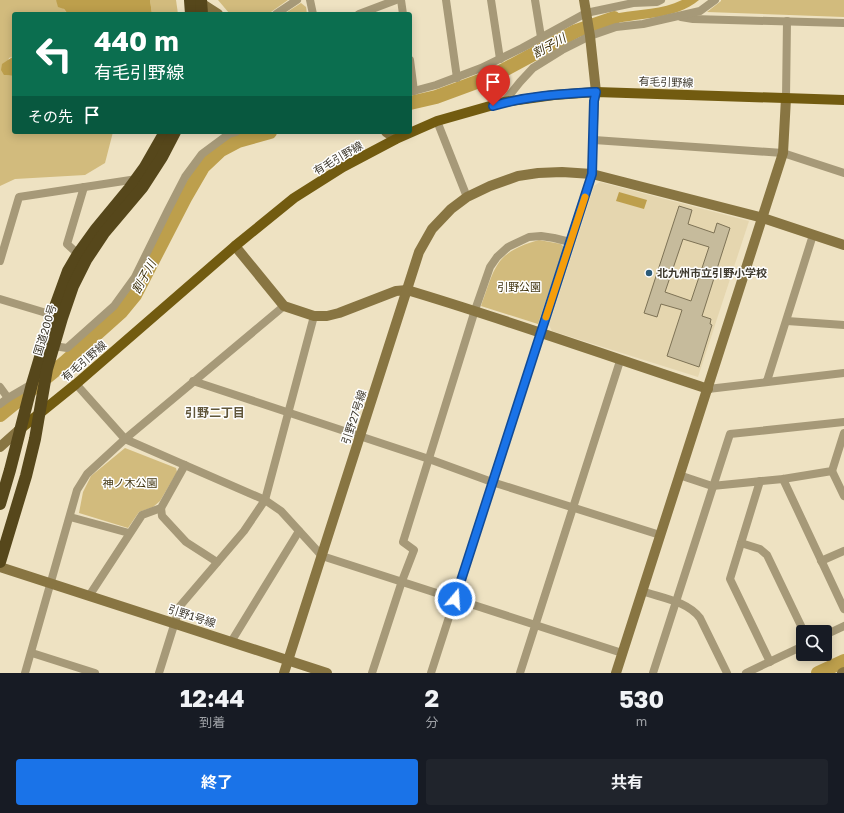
<!DOCTYPE html>
<html lang="ja">
<head>
<meta charset="utf-8">
<style>
  :root { --surface:#171b24; --page:#20242c; --text:#f1f3f6; --muted:#9ea1a6; --accent:#1a73e8 }
  body { margin:0; font-family:"Golos Text","Noto Sans JP",sans-serif; background:var(--page); color:var(--text); height:100vh; display:flex; flex-direction:column; font-size:15px; white-space:nowrap }
  * { box-sizing:border-box; margin:0 }
  p { font-size:13px; color:var(--muted) }
  .icon { flex:none; width:22px; height:22px; fill:none; stroke:currentColor; stroke-width:2; stroke-linecap:round; stroke-linejoin:round }
  .map { position:relative; height:673px; overflow:hidden }
  .sheet { display:flex; flex-direction:column; background:var(--surface); flex:1 }
  .sheet>* { flex:none }
  .banner { position:absolute; left:12px; top:12px; width:400px; height:122px; border-radius:4px; box-shadow:0 2px 10px #0003; background:#0b6e4f; color:#fff; overflow:hidden }
  .buttons { position:absolute; left:796px; top:625px; display:grid; gap:8px }
  .buttons a { display:grid; place-items:center; width:36px; height:36px; border-radius:4px; background:var(--surface); box-shadow:0 2px 10px #0003; font-size:20px }
  .pin { position:absolute; display:grid; place-items:center; width:34px; height:34px; color:#fff; margin:-41px -17px; border-radius:50% 50% 50% 0; rotate:-45deg; box-shadow:0 0 4px #0007 }
  .pin .icon { rotate:45deg }
  .me { position:absolute; width:44px; margin:-22px; rotate:18deg; stroke-linejoin:round; filter:drop-shadow(0 0 3px #0008) }
  .turn { display:flex; align-items:center; gap:14px; height:84px; padding:0 16px; font-size:18px }
  .turn .icon { width:52px; height:52px; stroke-width:2.5 }
  .turn b { display:block; font-size:28px; line-height:34px }
  .then { display:flex; align-items:center; height:38px; padding:0 16px; background:#0003; gap:8px; font-size:15px }
  .eta { display:flex; justify-content:space-evenly; align-items:center; height:68px; text-align:center }
  .eta b { font-size:24px; font-weight:700; line-height:28px }
  .primary-button { display:flex; gap:8px; margin-top:auto; padding:8px 16px }
  .primary-button a { flex:1; height:46px; border-radius:4px; background:var(--accent); color:#fff; font-size:16px; font-weight:700; line-height:46px; text-align:center }
  .primary-button a+a { background:var(--page); color:var(--text) }
  .map>svg:first-child { display:block }
  .built { fill:#e5d6af }
  .green { fill:#d2bb7d }
  .water { fill:#bd9f4c }
  .lines { fill:none; stroke-linecap:round; stroke-linejoin:round }
  .river { stroke:#bd9f4c; stroke-width:14 }
  .building { fill:#c6bb9c; stroke:#7d7255; fill-rule:evenodd }
  .street { stroke:#a69978; stroke-width:8 }
  .secondary { stroke:#887542; stroke-width:10 }
  .primary { stroke:#725b10; stroke-width:10 }
  .highway { stroke:#56471b; stroke-width:12 }
  .route-casing { stroke:#114b97; stroke-width:10 }
  .route { stroke:#1a73e8; stroke-width:7 }
  .slow { stroke:#f59e0b; stroke-width:7 }
  .poi-dot { fill:#2c5b79; stroke:#fff; stroke-width:1.5 }
  .labels { text-anchor:middle; stroke-width:3; stroke-linejoin:round; paint-order:stroke }
  .street-label { font-size:11px; fill:#3e392d; stroke:#fff }
  .poi-label { font-size:11px; font-weight:bold; fill:#3e392d; stroke:#fff; text-anchor:start }
  .park-label { font-size:11px; fill:#413510; stroke:#fff }
  .water-label { font-size:12px; font-style:italic; fill:#40340f; stroke:#fff }
  .neighbourhood-label { font-size:12px; font-weight:bold; fill:#60563a; stroke:#fff }
</style>
</head>
<body>
<div class="map">
<svg width="844" height="673" viewBox="0 0 844 673">
  <rect width="100%" height="100%" fill="#eee2c2"/>
  <polygon class="built" points="600,182 749,221 698,377 552,331 549,325 594,186"/>
  <g class="green">
    <polygon points="0,0 56,0 68,14 14,14 14,56 9,58 4,75 14,76 14,132 113,132 105,163 85,175 15,179 0,186"/>
    <polygon points="150,0 176,0 178,14 152,14"/>
    <polygon points="218,0 288,0 271,12 263,14 232,14 229,13"/>
    <polygon points="721,0 844,0 844,17 707,12 721,1"/>
    <polygon points="301,3 306,7 307,14 284,14"/>
    <path d="M539 240 561 244 564 247 538 324 481 306C495 267 495 252 539 240Z"/>
    <polygon points="125,448 176,468 177,472 160,501 153,507 139,512 128,528 79,513 83,492 91,476"/>
  </g>
  <g class="water">
    <polygon points="56,0 150,0 152,14 68,14 64,9 58,7"/>
    <path d="M682 0H699C675 20 642 17 613 24 607 25 601 28 595 30V19C602 17 611 14 619 13 640 9 662 10 682 0Z"/>
    <polygon points="14,56 14,76 4,75 1,70 2,64"/>
    <polygon points="619,192 647,200 644,209 616,201"/>
  </g>
  <g class="lines">
    <g class="river">
      <polyline points="410,103 436,97 493,76 576,31 614,18"/>
      <polyline points="0,415 64,363 121,312 135,295 185,198 203,167 221,150 238,141 270,132"/>
      <polyline points="818,673 844,661"/>
    </g>
  </g>
  <path class="building" d="M679 206 692 210 688 224 714 233 717 223 730 228 702 316 711 319 710 324 712 325 699 367 667 356 682 310 661 304 657 317 644 313ZM683 239 709 247 691 301 665 292Z"/>
  <g class="lines">
    <g class="street">
      <polyline points="310,0 313,14"/>
      <polyline points="401,0 403,14"/>
      <polyline points="446,0 457,78"/>
      <polyline points="491,0 500,59"/>
      <polyline points="535,0 541,37"/>
      <polyline points="276,14 297,0"/>
      <polyline points="359,14 396,0"/>
      <polyline points="681,17 693,19 844,23"/>
      <polyline points="410,60 414,91"/>
      <polyline points="410,92 436,85 481,68 522,48 586,13 633,3 657,2 661,0"/>
      <polyline points="786,98 787,21"/>
      <polyline points="504,102 520,82 533,68 562,50 590,36 616,27 643,24 700,11 715,0"/>
      <polyline points="437,121 467,197"/>
      <polyline points="594,140 783,153 844,173"/>
      <polyline points="78,254 67,244 84,187"/>
      <polyline points="0,261 19,197 137,179"/>
      <polyline points="0,299 53,315"/>
      <polyline points="787,321 844,325"/>
      <polyline points="54,346 67,348 114,306 135,277 168,210 185,177 202,154 229,134 236,132"/>
      <polyline points="193,381 429,459 492,482 660,535"/>
      <polyline points="767,381 813,235"/>
      <polyline points="76,384 125,439 265,500 281,511 322,556 622,653"/>
      <polyline points="0,387 8,398"/>
      <polyline points="708,389 844,373"/>
      <polyline points="0,404 8,398 32,384"/>
      <polyline points="832,471 844,496"/>
      <polyline points="679,475 712,486 783,479 832,471 844,433"/>
      <polyline points="783,479 844,609"/>
      <polyline points="760,481 730,579 770,662"/>
      <polyline points="161,508 162,516 186,542 217,562"/>
      <polyline points="70,517 129,533"/>
      <polyline points="741,543 760,549 767,555 804,632"/>
      <polyline points="821,561 844,551"/>
      <path d="M642 591C662 598 687 601 700 618L727 673"/>
      <polyline points="89,596 142,515 161,508 185,465"/>
      <polyline points="825,635 844,626"/>
      <polyline points="231,642 299,531"/>
      <polyline points="32,653 95,673"/>
      <polyline points="25,673 77,490 87,474 125,439 284,306"/>
      <polyline points="159,673 180,606 244,531 265,500 314,316"/>
      <polyline points="372,673 402,581 414,550 403,542 475,310 490,267 497,257 508,247 529,237 541,236 554,238 570,242"/>
      <polyline points="431,673 592,174 595,101 596,92"/>
      <polyline points="520,673 620,361"/>
      <polyline points="653,673 730,434 844,422"/>
      <polyline points="746,673 803,646"/>
    </g>
    <g class="secondary">
      <polyline points="584,0 590,36 596,92"/>
      <polyline points="196,4 201,3 218,14"/>
      <polyline points="386,132 396,139"/>
      <path d="M235 246 284 306 314 316H327L339 313 396 291 407 290C508 320 607 356 708 389"/>
      <polyline points="0,447 19,430"/>
      <polyline points="0,567 327,673"/>
      <polyline points="284,673 419,252 432,229 451,209 467,197 490,186 518,176 538,173 562,172 592,174 763,218 844,245"/>
      <polyline points="616,673 783,153 786,98"/>
      <polyline points="842,673 844,672"/>
    </g>
    <polyline class="primary" points="19,430 76,384 235,246 294,198 343,167 396,139 437,121 504,102 554,95 596,92 844,100"/>
    <g class="highway">
      <polyline points="190,0 191,14"/>
      <polyline points="201,0 202,14"/>
      <polyline points="0,504 10,470 32,384 56,304 68,271 78,254 96,229 129,189 145,167 165,132"/>
      <polyline points="0,562 26,476 35,439 47,369 62,318 73,286 86,260 104,233 142,188 162,157 175,132"/>
    </g>
  </g>
  <g class="lines">
    <g class="route-casing">
      <path id="route" d="M455 599 592 174 594 101 596 92C562 94 526 96 493 106"/>
    </g>
    <use href="#route" class="route"/>
    <polyline class="slow" points="546,317 585,197"/>
  </g>
  <circle class="poi-dot" cx="649" cy="273" r="4"/>
  <g class="labels">
    <g class="street-label">
      <text transform="translate(666 82) rotate(2)" y="4">有毛引野線</text>
      <text transform="translate(338 158) rotate(-30)" y="4">有毛引野線</text>
      <text transform="translate(45 330) rotate(-73)" y="4">国道200号</text>
      <text transform="translate(84 361) rotate(-41)" y="4">有毛引野線</text>
      <text transform="translate(354 417) rotate(-72)" y="4">引野27号線</text>
      <text transform="translate(192 616) rotate(18)" y="4">引野1号線</text>
    </g>
    <g class="poi-label">
      <text x="657" y="277">北九州市立引野小学校</text>
    </g>
    <g class="park-label">
      <text x="519" y="291">引野公園</text>
      <text x="130" y="487">神ノ木公園</text>
    </g>
    <g class="water-label">
      <text transform="translate(549 46) rotate(-29)" y="4">割子川</text>
      <text transform="translate(144 277) rotate(-61)" y="4">割子川</text>
    </g>
    <g class="neighbourhood-label">
      <text x="215" y="417">引野二丁目</text>
    </g>
  </g>
</svg>
<div class="buttons">
<a><svg class="icon" aria-label="search" viewBox="0 0 24 24"><circle cx="10" cy="10" r="6"/><path d="M15 15l6 6"/></svg></a>
</div>
<div class="pin" style="left:493px;top:106px;background:#d93025"><svg class="icon" aria-label="arrive" viewBox="0 0 24 24"><path d="M6 21V4h12l-3 4 3 4H6"/></svg></div>
<svg class="me" style="left:455px;top:599px" viewBox="-20 -20 40 40"><circle r="17" fill="#1a73e8" stroke="#fff" stroke-width="3"/><path d="M0-11L8 9 0 5-8 9z" fill="#fff"/></svg>
<div class="banner">
<div class="turn"><svg class="icon" aria-label="left" viewBox="0 0 24 24"><path d="M17 20v-9H6M10 6l-5 5 5 5"/></svg><div><b>440 m</b>有毛引野線</div></div>
<div class="then">その先<svg class="icon" aria-label="arrive" viewBox="0 0 24 24"><path d="M6 21V4h12l-3 4 3 4H6"/></svg></div>
</div>
</div>
<section class="sheet">
<div class="eta">
<div><b>12:44</b><p>到着</p></div>
<div><b>2</b><p>分</p></div>
<div><b>530</b><p>m</p></div>
</div>
<div class="primary-button"><a>終了</a><a>共有</a></div>
</section>
</body>
</html>
